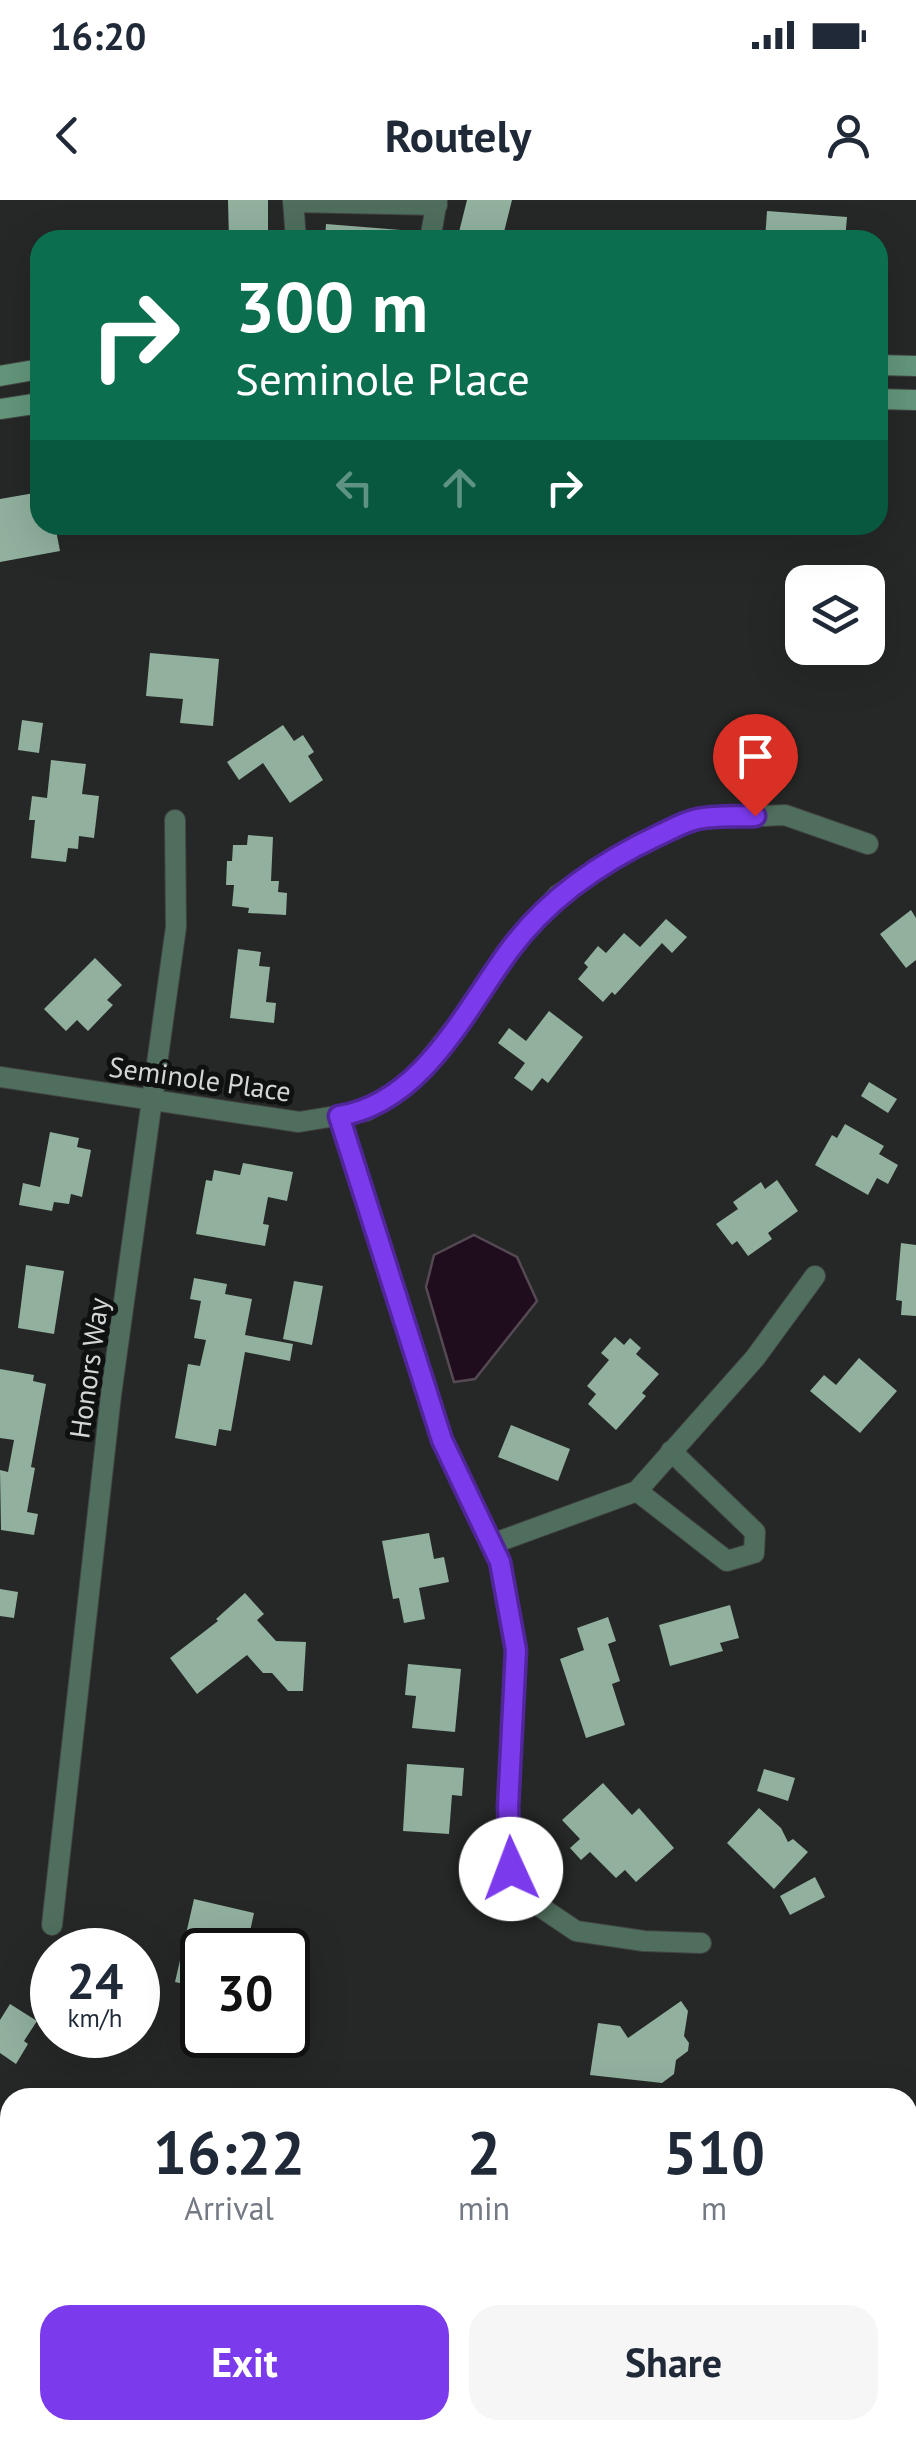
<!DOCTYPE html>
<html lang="en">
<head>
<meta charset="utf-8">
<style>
  :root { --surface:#fff; --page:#f6f6f7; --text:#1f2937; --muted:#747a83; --accent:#7c3aed }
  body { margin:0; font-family:"PT Sans",sans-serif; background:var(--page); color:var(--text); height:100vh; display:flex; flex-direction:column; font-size:38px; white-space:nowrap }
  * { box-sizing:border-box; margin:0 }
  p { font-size:32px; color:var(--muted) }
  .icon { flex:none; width:55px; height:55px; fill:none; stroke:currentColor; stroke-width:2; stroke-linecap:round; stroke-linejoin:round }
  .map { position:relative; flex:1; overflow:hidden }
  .sheet { position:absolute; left:0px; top:1888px; width:918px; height:352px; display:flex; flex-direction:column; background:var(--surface); border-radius:30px 30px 0 0; box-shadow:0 10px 40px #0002 }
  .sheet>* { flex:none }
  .banner { position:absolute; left:30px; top:30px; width:858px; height:305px; border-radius:30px; box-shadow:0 10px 40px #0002; background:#0b6e4f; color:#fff; overflow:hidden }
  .controls { position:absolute; left:785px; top:365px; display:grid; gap:20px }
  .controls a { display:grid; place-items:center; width:100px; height:100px; border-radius:20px; background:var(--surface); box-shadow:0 10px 40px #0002; font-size:50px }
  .speed { position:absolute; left:30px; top:1728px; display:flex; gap:20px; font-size:50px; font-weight:700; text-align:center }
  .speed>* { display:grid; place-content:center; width:130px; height:130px; border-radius:50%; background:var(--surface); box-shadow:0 10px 40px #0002; line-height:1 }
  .speed small { font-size:25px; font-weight:400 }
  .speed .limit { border:5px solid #111; border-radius:15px; background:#fff; color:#111 }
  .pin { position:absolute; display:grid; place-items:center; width:85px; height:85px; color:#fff; margin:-102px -42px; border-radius:50% 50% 50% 0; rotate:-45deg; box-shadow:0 0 10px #0007 }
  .pin .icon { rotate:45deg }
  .me { position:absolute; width:110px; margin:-55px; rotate:358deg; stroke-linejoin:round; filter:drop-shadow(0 0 8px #0008) }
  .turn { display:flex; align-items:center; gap:35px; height:210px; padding:0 40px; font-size:45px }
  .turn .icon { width:130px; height:130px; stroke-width:2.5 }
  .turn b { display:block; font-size:70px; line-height:85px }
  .lanes { display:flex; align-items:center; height:95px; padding:0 40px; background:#0003; justify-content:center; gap:50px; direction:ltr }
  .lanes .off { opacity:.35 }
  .eta { display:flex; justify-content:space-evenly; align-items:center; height:170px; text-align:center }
  .eta b { font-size:60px; font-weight:700; line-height:70px }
  .action { display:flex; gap:20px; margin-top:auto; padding:20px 40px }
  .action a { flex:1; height:115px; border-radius:30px; background:var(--accent); color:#fff; font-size:40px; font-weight:700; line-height:115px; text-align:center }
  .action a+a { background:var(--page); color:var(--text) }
  .status { display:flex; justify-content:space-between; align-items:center; height:70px; padding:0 50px; background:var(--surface); direction:ltr }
  .status svg { height:28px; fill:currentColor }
  header { display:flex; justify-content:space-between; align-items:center; height:130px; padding:0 40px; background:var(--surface); font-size:45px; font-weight:700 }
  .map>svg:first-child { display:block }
  .built { fill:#29332d }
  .water { fill:#1f0d1d; stroke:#554954; stroke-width:2.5 }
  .building { fill:#91b09e }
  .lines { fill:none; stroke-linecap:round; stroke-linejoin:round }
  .minor-casing { stroke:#414442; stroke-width:22 }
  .secondary-casing { stroke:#414442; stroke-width:22 }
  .minor { stroke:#4f6e5d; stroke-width:20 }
  .secondary { stroke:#63967b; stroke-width:20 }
  .route-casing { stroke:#51269a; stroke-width:25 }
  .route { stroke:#7c3aed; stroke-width:18 }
  .labels { text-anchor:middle; stroke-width:10; stroke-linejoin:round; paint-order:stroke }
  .street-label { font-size:28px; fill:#d4d6d5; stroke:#0f1010 }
</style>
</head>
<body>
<div class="status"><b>16:20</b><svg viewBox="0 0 49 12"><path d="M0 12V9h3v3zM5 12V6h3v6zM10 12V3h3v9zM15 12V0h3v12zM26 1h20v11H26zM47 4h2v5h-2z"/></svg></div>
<header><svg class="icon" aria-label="back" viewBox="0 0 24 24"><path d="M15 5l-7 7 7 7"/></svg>Routely<svg class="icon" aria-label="person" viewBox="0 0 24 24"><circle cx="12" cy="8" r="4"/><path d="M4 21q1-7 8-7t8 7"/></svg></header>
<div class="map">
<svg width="916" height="2238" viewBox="0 0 916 2238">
  <rect width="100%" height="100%" fill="#252826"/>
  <polygon class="built" points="908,1961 916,1961 916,2238 557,2238 558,2230 908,2230"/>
  <polygon class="water" points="474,1035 517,1057 537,1101 475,1179 454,1182 426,1087 434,1055"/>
  <g class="building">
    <polygon points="228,0 268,0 268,40 229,40"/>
    <polygon points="467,0 512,0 502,40 457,40"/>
    <polygon points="767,11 847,17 845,40 765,40"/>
    <polygon points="326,24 401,30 400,40 325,40"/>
    <polygon points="40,292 40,325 55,325 60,351 0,362 0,299"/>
    <polygon points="150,453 219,459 213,526 180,523 183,499 146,496"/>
    <polygon points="22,520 43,523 39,553 18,550"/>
    <polygon points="283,525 294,541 303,535 314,552 308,556 323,580 290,603 263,563 239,580 227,562"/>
    <polygon points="51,560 86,564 82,594 99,596 94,638 79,636 78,649 68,648 66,662 31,658 35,620 29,620 32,596 47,598"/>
    <polygon points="248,635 273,637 271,681 279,681 278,692 287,693 286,715 248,713 249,708 232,706 234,685 226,685 227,661 232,661 233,645 247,645"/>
    <polygon points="911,710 916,718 916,760 906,768 880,734"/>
    <polygon points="666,719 687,737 672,753 662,743 615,795 612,792 603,802 578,779 588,767 584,763 598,746 606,753 624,733 640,747"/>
    <polygon points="238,749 261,752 259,766 270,767 266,802 276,803 274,823 230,818"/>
    <polygon points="95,758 122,785 107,800 113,805 88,831 77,820 66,831 44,809"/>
    <polygon points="549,811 583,837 548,883 542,878 532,891 514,878 525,863 498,843 509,828 526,841"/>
    <polygon points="869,882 897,899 888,913 861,896"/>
    <polygon points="845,924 884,946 879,954 898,965 888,984 877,978 868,995 815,965 832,935 837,938"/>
    <polygon points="50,932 79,938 77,947 91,950 82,997 71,994 69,1004 54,1002 52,1011 19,1005 23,983 40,987"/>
    <polygon points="243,963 293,972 287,1001 268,997 263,1024 269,1025 265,1046 196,1034 206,980 212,981 214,970 240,975"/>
    <polygon points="777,980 798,1011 768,1033 772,1039 748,1056 737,1041 732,1045 716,1024 738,1009 733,1002 761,982 765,989"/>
    <polygon points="901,1043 916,1045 916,1116 901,1115 902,1101 896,1100"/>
    <polygon points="26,1065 64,1071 54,1134 18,1128"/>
    <polygon points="194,1078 227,1084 225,1094 252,1099 245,1135 293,1144 290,1161 245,1152 231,1231 219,1229 216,1246 175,1238 188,1164 200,1166 206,1140 194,1138 201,1101 190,1099"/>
    <polygon points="294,1081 323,1086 312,1145 283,1139"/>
    <polygon points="615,1137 624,1145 630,1138 641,1148 636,1154 659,1174 642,1193 646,1196 616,1230 588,1204 596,1194 587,1186 609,1160 601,1153"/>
    <polygon points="859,1158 897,1191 860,1233 810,1191 824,1175 836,1185"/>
    <polygon points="0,1169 34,1175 33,1181 46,1184 31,1267 35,1268 27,1312 38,1314 34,1335 1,1330 0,1270 8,1272 14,1240 0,1238"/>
    <polygon points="511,1225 570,1249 558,1281 498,1257"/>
    <polygon points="429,1333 434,1359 444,1357 449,1382 419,1388 425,1419 404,1423 399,1398 393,1399 382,1341"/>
    <polygon points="0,1389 18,1392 14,1418 0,1416"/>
    <polygon points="245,1393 264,1414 257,1420 276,1441 306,1442 303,1491 288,1491 272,1473 263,1473 247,1455 197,1494 170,1458 218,1421 216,1419"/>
    <polygon points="730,1405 739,1438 720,1443 723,1451 670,1466 659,1425"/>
    <polygon points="608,1417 616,1441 608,1444 620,1481 612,1484 625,1525 586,1538 560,1459 584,1450 577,1428"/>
    <polygon points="408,1464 461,1469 455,1532 412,1528 416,1496 405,1495"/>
    <polygon points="407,1564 464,1568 462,1596 452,1595 449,1634 403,1631"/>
    <polygon points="764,1569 795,1578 788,1601 757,1591"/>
    <polygon points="603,1583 632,1615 639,1608 674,1648 636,1682 625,1670 616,1678 590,1652 581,1660 570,1648 580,1639 562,1620"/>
    <polygon points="759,1608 781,1628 788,1642 793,1639 808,1652 774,1689 727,1643"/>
    <polygon points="815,1677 825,1697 790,1715 780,1696"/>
    <polygon points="194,1699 254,1713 249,1736 232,1732 227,1750 202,1750 202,1788 175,1782"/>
    <polygon points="681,1801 688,1811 684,1836 689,1843 688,1851 676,1860 674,1874 662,1883 590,1875 598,1823 620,1826 628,1838"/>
    <polygon points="10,1804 37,1821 24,1841 28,1844 16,1864 0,1853 0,1820"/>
  </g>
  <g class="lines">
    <g class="minor-casing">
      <g id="minor">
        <polyline points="293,0 296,40"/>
        <polyline points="293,2 437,5"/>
        <polyline points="430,40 437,0"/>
        <polyline points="0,877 299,922 366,911 413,880 469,810 510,748 558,695 627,650 695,619 785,615 868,644"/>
        <polyline points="339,915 443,1240 500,1362 516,1450 508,1607 511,1669 536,1704 576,1731 644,1741 701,1743"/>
        <polyline points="637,1291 727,1361 754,1353 755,1332 671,1251"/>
        <polyline points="492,1344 637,1291 755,1158 815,1076"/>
        <polyline points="52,1725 111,1195 176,727 175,620"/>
        <polyline points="0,2123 10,2124"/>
      </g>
    </g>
    <g class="secondary-casing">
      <g id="secondary">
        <polyline points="878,165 916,166"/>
        <polyline points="0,176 40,169"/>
        <polyline points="878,199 916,200"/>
        <polyline points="0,209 40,203"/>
      </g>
    </g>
    <use href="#minor" class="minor"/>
    <use href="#secondary" class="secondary"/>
  </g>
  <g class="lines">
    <g class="route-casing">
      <path id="route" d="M511 1669 508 1607 516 1450 500 1362 442 1240 339 916C422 903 464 812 509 751 547 699 601 662 659 635 670 630 682 623 694 620 712 615 736 617 755 616"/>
    </g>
    <use href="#route" class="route"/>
  </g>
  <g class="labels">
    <g class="street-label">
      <text transform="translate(200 879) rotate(8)" y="10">Seminole Place</text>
      <text transform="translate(89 1168) rotate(-82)" y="10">Honors Way</text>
    </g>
  </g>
</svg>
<div class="controls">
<a><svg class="icon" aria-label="layers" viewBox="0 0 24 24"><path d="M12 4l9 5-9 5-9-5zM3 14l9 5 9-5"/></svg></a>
</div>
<div class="speed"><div>24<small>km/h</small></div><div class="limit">30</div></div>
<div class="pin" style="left:755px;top:616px;background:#d93025"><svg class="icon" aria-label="arrive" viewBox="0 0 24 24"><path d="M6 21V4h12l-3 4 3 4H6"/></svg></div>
<svg class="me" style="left:511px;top:1669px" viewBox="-20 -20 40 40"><circle r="19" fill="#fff"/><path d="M0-13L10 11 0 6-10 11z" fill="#7c3aed"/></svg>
<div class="banner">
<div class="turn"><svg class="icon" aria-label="right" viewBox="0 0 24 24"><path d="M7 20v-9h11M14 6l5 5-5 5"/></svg><div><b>300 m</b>Seminole Place</div></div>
<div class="lanes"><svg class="icon off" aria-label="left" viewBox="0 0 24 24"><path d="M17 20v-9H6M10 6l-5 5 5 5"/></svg><svg class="icon off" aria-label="ahead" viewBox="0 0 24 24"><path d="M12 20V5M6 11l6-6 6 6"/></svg><svg class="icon" aria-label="right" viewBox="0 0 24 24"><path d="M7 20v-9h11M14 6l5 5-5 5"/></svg></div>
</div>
<section class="sheet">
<div class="eta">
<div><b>16:22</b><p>Arrival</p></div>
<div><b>2</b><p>min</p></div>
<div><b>510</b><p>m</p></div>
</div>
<div class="action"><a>Exit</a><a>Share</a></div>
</section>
</div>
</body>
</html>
